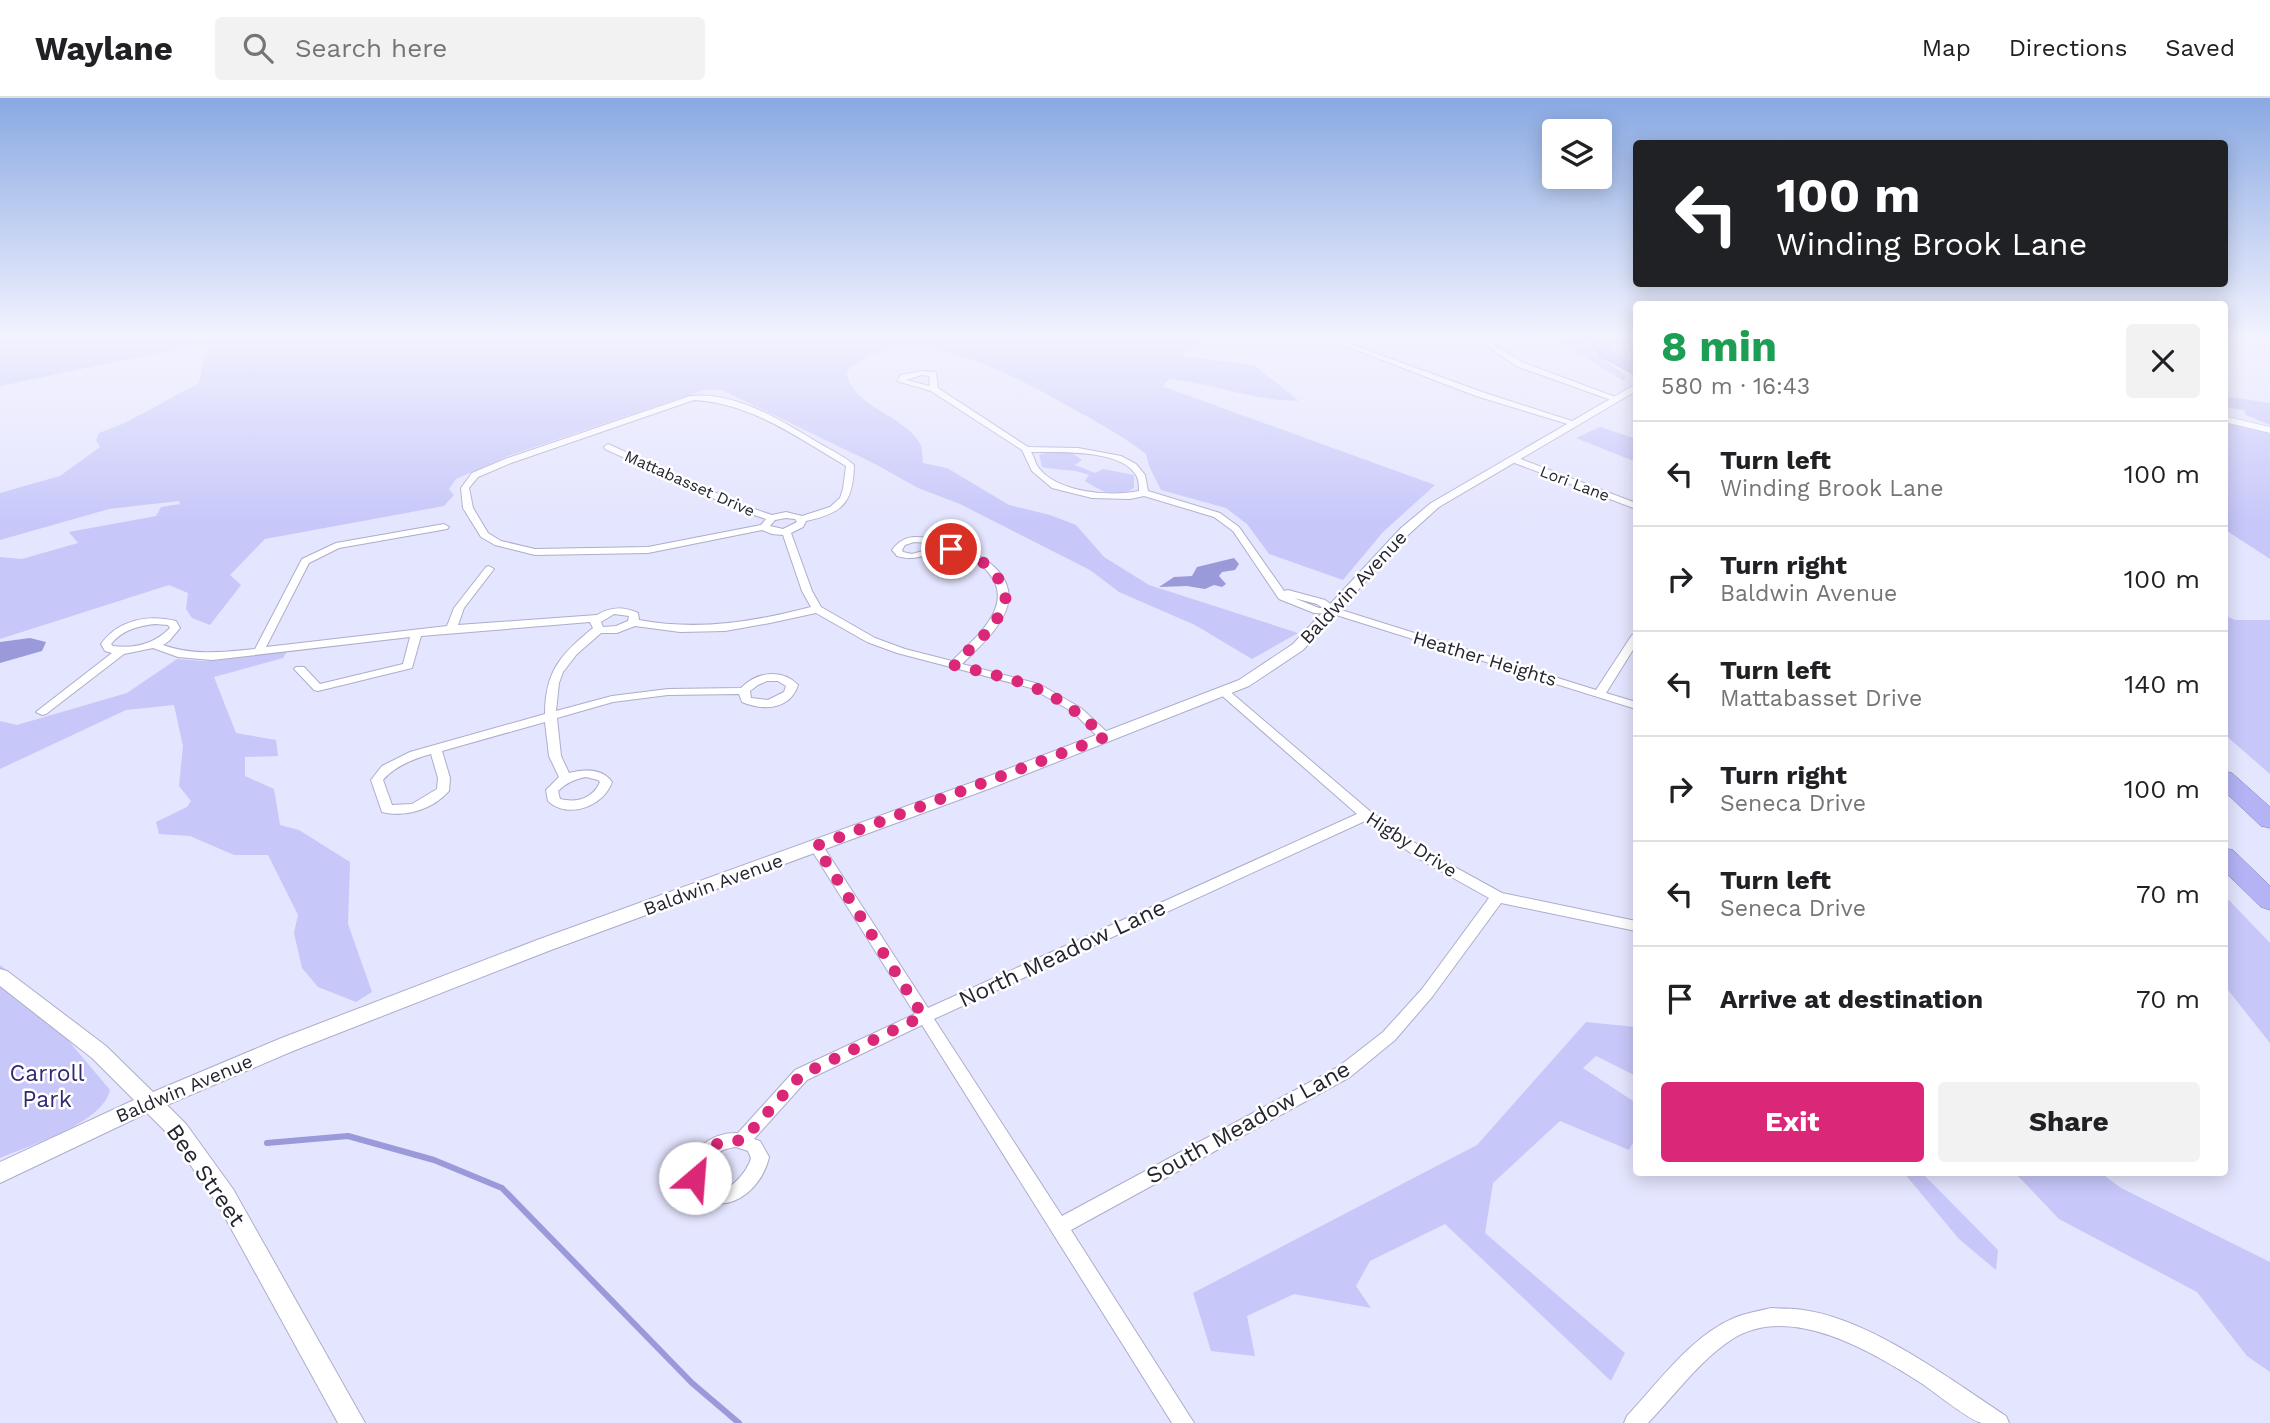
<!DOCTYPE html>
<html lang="en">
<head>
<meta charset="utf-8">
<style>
  :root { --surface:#fff; --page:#f2f2f2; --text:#202124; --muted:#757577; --line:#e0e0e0; --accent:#db2777 }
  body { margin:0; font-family:"Work Sans",sans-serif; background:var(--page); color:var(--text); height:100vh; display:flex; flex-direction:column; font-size:26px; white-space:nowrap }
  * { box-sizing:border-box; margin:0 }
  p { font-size:23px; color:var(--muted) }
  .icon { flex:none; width:38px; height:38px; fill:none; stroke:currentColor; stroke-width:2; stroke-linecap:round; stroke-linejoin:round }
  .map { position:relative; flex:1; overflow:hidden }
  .panel { position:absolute; left:1633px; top:203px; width:595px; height:875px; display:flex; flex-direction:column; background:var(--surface); border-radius:7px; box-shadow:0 4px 18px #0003 }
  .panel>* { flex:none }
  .hud { position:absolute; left:1633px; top:42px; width:595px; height:147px; border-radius:7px; box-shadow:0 4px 18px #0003; background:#202124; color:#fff; overflow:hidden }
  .fabs { position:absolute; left:1542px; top:21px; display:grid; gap:14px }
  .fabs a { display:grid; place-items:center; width:70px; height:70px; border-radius:7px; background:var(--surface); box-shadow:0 4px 18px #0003; font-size:35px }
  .pin { position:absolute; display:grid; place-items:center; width:60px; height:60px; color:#fff; margin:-30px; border:4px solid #fff; border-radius:50%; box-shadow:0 2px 7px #0007 }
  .me { position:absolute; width:77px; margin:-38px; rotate:27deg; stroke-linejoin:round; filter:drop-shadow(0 0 5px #0008) }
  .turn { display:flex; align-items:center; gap:24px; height:147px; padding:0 28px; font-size:32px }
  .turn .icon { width:91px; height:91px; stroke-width:2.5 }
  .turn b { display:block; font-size:49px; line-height:60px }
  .round { display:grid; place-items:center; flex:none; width:74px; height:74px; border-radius:7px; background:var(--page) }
  .head { display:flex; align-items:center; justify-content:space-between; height:119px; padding:0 28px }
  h1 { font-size:42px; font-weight:700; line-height:52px; color:#1e9e55 }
  .button { display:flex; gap:14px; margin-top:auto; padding:14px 28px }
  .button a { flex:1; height:80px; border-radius:7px; background:var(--accent); color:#fff; font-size:28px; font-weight:700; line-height:80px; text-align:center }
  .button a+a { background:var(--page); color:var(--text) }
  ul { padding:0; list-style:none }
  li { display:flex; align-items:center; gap:21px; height:105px; padding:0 28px; border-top:2px solid var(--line) }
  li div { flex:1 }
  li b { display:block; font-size:26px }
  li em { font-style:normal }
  header { display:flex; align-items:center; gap:42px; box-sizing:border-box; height:98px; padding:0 35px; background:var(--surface); border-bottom:2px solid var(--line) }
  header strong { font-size:33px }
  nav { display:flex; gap:38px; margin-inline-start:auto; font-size:24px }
  .search { width:490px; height:63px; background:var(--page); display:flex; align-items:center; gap:18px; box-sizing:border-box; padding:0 24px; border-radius:7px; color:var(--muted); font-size:26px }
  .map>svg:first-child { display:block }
  .green { fill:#c7c7fa }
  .water { fill:#9a99d9 }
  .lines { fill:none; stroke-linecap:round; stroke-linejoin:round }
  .stream { stroke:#9a99d9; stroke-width:6 }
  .minor-casing { stroke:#adadcc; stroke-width:2 }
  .tertiary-casing { stroke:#adadcc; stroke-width:2 }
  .secondary-casing { stroke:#adadcc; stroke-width:1 }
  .motorway-casing { stroke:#8281b0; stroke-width:1 }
  .minor { fill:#fff; fill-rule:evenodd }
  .tertiary { fill:#fff; fill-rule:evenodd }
  .secondary { fill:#fff; fill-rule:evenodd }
  .motorway { fill:#b4b3f5; fill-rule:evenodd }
  .route { stroke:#db2777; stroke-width:12; stroke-dasharray:0 21.6 }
  .labels { text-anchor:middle; stroke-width:5; stroke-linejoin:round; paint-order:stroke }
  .far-street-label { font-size:16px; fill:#252531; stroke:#fff }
  .street-label { font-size:19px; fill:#252531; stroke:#fff }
  .near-street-label { font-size:23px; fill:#252531; stroke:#fff }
  .near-park-label { font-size:23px; fill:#342873; stroke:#fff }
</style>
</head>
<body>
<header>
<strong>Waylane</strong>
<div class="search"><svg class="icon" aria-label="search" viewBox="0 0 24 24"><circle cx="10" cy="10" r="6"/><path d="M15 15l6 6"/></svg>Search here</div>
<nav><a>Map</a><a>Directions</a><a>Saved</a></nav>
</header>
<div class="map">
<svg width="2270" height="1325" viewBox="0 0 2270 1325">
  <rect width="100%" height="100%" fill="#e4e5fe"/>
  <g class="green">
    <path d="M0 240H1206L1181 258 1254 267 1299 303C1255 303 1214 286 1170 281L1162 288 1435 387 1383 434 1343 482 1269 456 1247 426 1226 410 1161 392 1149 368 1146 356C1120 336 1092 321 1064 306 1006 273 905 218 846 274 854 311 901 315 919 344 923 349 922 358 923 365L947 370 1009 407 1050 417 1076 427 1104 459 1149 487 1298 535 1252 561 1195 527 1119 494 1090 472 960 406 918 390 877 367 722 292H704L508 358 456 381 449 391 454 397 444 408 265 441 230 477 241 487 210 527 192 520 186 511 188 495 169 487 0 541V459L22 461 78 445 69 434 156 418 161 409 180 406 179 403 109 411 0 442V395L60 378 100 349 96 342 99 335 125 325 199 285 207 245 0 288Z"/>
    <polygon points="1559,240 1582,240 1586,249 1626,278 1624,283 1561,245"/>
    <polygon points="1599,240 1636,240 1636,270 1609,253"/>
    <polygon points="2224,298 2270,305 2270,327 2246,317 2244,312 2224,309"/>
    <polygon points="2224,324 2270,335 2270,461 2224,431"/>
    <polygon points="1600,329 1636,341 1636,364 1576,340"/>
    <path d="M1071 354 1082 362 1075 367 1095 375 1103 371 1134 377V390C1116 403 1101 393 1085 383L1089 377C1070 370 1061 373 1042 369L1039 357 1045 355Z"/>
    <polygon points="2224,517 2235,522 2270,522 2270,676 2224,636"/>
    <polygon points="287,553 283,560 214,579 236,635 276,642 278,658 245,659 245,678 274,691 280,727 299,732 350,764 348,826 372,894 356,904 318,889 302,870 294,835 298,817 268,757 234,757 190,738 159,736 156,724 187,709 191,703 179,688 183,648 174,607 126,612 0,671 0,623 17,627 127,595 177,561 204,563"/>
    <polygon points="2224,797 2270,845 2270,945 2224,887"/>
    <path d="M0 867 14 878 110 992C102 1026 30 1047 0 1060Z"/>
    <polygon points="1586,924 1636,929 1636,978 1596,958 1583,970 1636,1005 1636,1039 1629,1052 1560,1023 1493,1085 1485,1135 1625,1255 1611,1283 1445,1126 1370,1163 1356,1188 1371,1210 1294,1196 1247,1218 1255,1258 1211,1253 1193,1195 1477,1047"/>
    <polygon points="1904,1075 1926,1075 1925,1078 1998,1152 1996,1172 1959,1141"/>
    <polygon points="2015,1075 2101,1075 2121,1090 2270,1164 2270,1274 2247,1258 2197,1194 2059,1121"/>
  </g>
  <g class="water">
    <polygon points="1234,460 1239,466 1235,472 1222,474 1219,478 1226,486 1222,489 1214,487 1205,491 1187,488 1159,489 1174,479 1192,478 1197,469"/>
    <polygon points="30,540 46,544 42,553 0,565 0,544"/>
  </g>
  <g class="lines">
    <polyline class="stream" points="267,1045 348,1038 434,1062 502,1090 692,1285 739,1325"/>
    <g class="minor-casing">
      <g id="minor">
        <polygon points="1325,240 1334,240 1482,294 1578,325 1571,327 1476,298"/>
        <polygon points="1476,240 1483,240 1522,264 1618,300 1611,302 1516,268"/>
        <path d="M922 273 936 274 938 290 1028 349 1078 350 1121 358 1136 366 1145 377 1148 393 1220 415 1239 429 1284 493 1288 492 1325 502 1338 511 1596 592 1632 537 1636 536V547L1606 595 1636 604V611L1333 516 1314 515 1279 501 1233 433 1214 419 1144 398 1130 401 1092 400 1052 390 1032 373 1022 352 931 293 897 283 901 277ZM922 277 929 278 930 288 906 282ZM1031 354C1059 354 1121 351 1136 377 1139 382 1139 388 1139 393 1111 399 1057 395 1038 369 1035 365 1034 358 1031 354ZM1294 500 1317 506 1323 510H1319Z"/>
        <path d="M690 298C737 293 783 324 822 347 833 353 845 359 854 367 853 405 843 415 806 423L803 429 791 435 812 493 821 509 875 540 905 551 952 563C975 540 1017 507 988 474 979 463 964 456 950 454 930 452 918 465 897 458L892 452C904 436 916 438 934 441L939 449C970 446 1021 474 1006 512 998 533 978 550 962 566L1039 586 1081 610 1109 636 1111 639 1109 642H1101L1073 614 1031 590 897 555 867 544 816 515 770 525 725 533 680 534 635 528 617 535H601L577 556 563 574 559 585 556 613 612 598 668 591 741 590C756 574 782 570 798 587 790 612 763 613 742 604L739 596 668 597 613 604 557 620 561 658 569 675C584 671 602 670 612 684 604 708 568 722 548 703L546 692 559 679 549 658 545 624 442 653 450 680 449 693C433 711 406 720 382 714L371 682 382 668 410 654 545 616C545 573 561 556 593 530L590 524 421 538 412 570 318 593 314 592 296 573 294 571 296 569H304L320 586 403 566 410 539 212 562 178 559 153 550 124 556 46 616 42 617 36 614 112 555 105 553 101 546C118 522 148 516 176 523L180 530 169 543 163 547C194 558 223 554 255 551L302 461 336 445 444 426 449 429 447 431 339 450 309 465 266 549 447 528 454 510 486 469 489 468 494 471 464 510 458 527 597 517C610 509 623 508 638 515L639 522C698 533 753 524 811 509L802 493 783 437 772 436 762 432 648 455 535 457 495 447 481 439 463 410 461 390 472 375 505 361ZM694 302C751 305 798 340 846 368L843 391 840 400 830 409 802 418 786 414 772 417 745 408 608 346 604 349 605 351 739 412 766 421 761 427 648 449 535 451 501 443 488 435 473 410 469 390 478 379 511 365ZM786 420 795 421 797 424 783 431 770 428 775 422ZM914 444 927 445 930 451 912 456 903 454 902 452 905 447ZM614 516 629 518 628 523 616 528 603 529 601 524ZM155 526 168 527 170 530C154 546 135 551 113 548L111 546C122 532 138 528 155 526ZM767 583H778L786 588 784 594 768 602 751 600 750 593 758 587ZM431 656 438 680 437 691 412 706 392 707 383 682C395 668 413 661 431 656ZM586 679 598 682 600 684C593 701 576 705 560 701L558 693C566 685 575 681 586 679Z"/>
        <polygon points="1512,360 1518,360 1636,405 1636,411 1512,364"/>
        <path d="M1224 591 1228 592 1371 714 1431 756 1502 795 1636 823V833L1501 805 1432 899 1395 942 1350 979 1071 1132 1194 1325H1172L922 927 807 982 754 1041 760 1043 769 1059C763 1086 738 1112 709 1104 706 1103 700 1102 698 1100 693 1096 689 1087 686 1081 688 1053 710 1034 738 1035L795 972 915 916 809 748 811 745H821L928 910 1357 716 1220 596 1218 594 1220 592ZM1365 723 1421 762 1489 800 1422 891 1383 934 1338 969 1062 1118 934 921ZM736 1049 748 1053 751 1060C748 1073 727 1100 710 1089 707 1086 706 1082 704 1079 705 1061 718 1051 736 1049Z"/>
        <path d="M1771 1210C1782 1211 1793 1210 1803 1212 1870 1221 1950 1281 2006 1318L2009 1325C2001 1325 1991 1325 1982 1325 1970 1323 1937 1296 1924 1287 1874 1255 1790 1203 1731 1242 1699 1263 1675 1297 1648 1325H1624L1627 1318C1659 1284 1690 1239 1734 1220 1746 1215 1759 1213 1771 1210Z"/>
      </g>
    </g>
    <g class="tertiary-casing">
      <polygon id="tertiary" points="1636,286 1636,293 1439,409 1409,436 1303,552 1249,588 991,690 551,852 293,953 167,1007 186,1026 233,1091 365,1325 338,1325 217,1105 170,1038 147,1015 0,1085 0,1064 134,1002 92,960 0,888 0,871 7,873 106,948 153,994 279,941 537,842 979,682 1239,582 1293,546 1401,430 1431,405"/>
    </g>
    <g class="secondary-casing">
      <polygon id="secondary" points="2224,318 2270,329 2270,335 2224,324"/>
    </g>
    <g class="motorway-casing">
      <g id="motorway">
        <polygon points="1585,240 1598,240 1611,253 1636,268 1636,277 1601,259"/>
        <polygon points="2224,673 2232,675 2270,709 2270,730 2261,728 2224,693"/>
        <polygon points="2224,750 2233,752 2270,788 2270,812 2261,809 2224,773"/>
      </g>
    </g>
    <use href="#minor" class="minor"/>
    <use href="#tertiary" class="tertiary"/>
    <use href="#secondary" class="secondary"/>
    <use href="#motorway" class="motorway"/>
  </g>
  <linearGradient id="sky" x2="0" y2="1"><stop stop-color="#89a9e2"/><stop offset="0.56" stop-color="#f3f3ff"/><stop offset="1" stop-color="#f3f3ff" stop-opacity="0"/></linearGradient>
  <rect width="2270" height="425" fill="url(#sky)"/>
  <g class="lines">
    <path class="route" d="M695 1080C693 1055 719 1039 742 1043L801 977 923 918 816 748 1105 639C1051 588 1025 584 954 567L995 526 1006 499C999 471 978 457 951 451"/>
  </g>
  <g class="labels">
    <g class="far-street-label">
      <text transform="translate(690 385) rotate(24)" y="6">Mattabasset Drive</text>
      <text transform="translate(1575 385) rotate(21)" y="6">Lori Lane</text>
    </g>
    <g class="street-label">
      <text transform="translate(1353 489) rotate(-47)" y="7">Baldwin Avenue</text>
      <text transform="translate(1485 560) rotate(17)" y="7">Heather Heights</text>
      <text transform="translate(1412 746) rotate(33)" y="7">Higby Drive</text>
      <text transform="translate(713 786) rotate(-20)" y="7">Baldwin Avenue</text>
      <text transform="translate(184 990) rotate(-23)" y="7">Baldwin Avenue</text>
    </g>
    <g class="near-street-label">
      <text transform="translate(1062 855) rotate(-25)" y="8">North Meadow Lane</text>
      <text transform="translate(1248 1024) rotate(-29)" y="8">South Meadow Lane</text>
      <text transform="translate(206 1077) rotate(55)" y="8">Bee Street</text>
    </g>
    <g class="near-park-label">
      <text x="47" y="983">Carroll<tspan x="47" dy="26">Park</tspan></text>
    </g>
  </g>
</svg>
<div class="fabs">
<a><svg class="icon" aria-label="layers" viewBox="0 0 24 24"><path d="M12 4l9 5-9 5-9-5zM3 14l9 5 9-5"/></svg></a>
</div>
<div class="pin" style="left:951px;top:451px;background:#d93025"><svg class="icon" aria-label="arrive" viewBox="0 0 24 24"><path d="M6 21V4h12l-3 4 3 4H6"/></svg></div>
<svg class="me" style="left:695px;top:1080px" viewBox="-20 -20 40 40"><circle r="19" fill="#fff"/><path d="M0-13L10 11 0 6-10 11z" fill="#db2777"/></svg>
<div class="hud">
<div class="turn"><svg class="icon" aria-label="left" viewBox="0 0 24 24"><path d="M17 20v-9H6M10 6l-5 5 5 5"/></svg><div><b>100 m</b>Winding Brook Lane</div></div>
</div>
<section class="panel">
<div class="head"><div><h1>8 min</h1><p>580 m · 16:43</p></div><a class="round"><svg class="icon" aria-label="close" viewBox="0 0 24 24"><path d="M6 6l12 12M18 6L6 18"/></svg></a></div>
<ul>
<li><svg class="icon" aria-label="left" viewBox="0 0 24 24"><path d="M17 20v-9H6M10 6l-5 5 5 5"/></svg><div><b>Turn left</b><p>Winding Brook Lane</p></div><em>100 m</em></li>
<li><svg class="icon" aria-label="right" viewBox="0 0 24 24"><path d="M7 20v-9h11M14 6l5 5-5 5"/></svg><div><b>Turn right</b><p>Baldwin Avenue</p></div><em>100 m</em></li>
<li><svg class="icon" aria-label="left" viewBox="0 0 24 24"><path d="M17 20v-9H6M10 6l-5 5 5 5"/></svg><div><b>Turn left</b><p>Mattabasset Drive</p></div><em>140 m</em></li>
<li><svg class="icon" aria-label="right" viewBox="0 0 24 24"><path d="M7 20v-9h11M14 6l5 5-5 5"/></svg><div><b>Turn right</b><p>Seneca Drive</p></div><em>100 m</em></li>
<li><svg class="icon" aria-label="left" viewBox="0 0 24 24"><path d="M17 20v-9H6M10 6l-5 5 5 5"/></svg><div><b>Turn left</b><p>Seneca Drive</p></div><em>70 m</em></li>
<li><svg class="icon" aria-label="arrive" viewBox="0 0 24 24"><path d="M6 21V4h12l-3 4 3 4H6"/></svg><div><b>Arrive at destination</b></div><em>70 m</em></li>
</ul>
<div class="button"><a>Exit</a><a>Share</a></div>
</section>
</div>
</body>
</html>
